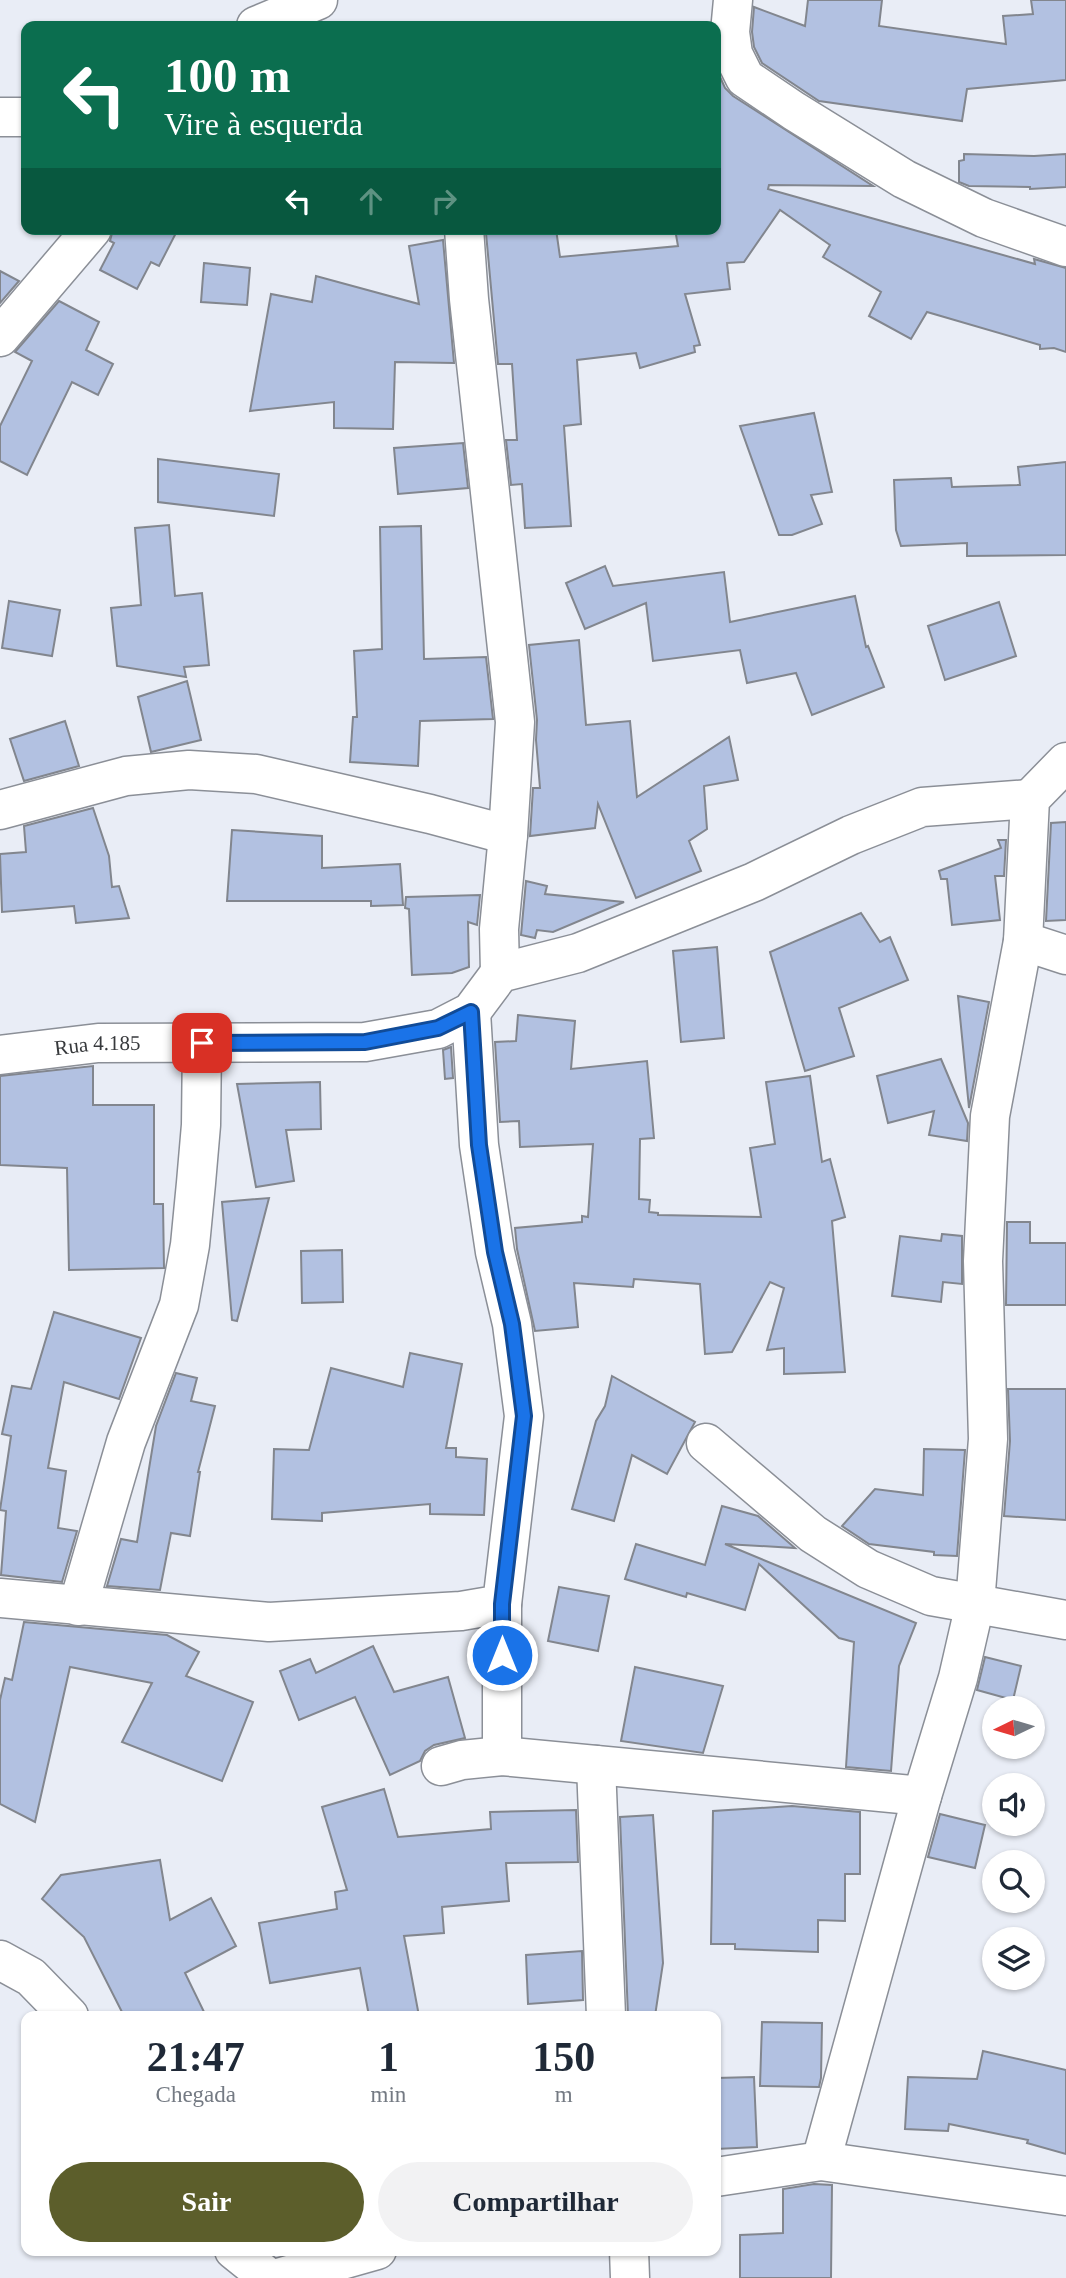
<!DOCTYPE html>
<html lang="pt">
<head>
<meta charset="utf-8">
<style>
  :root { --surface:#fff; --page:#f2f2f3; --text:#1f2937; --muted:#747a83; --accent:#5c5e2b }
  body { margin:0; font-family:"Times New Roman",serif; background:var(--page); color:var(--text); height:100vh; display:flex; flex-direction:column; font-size:26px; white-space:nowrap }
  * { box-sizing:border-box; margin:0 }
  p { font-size:23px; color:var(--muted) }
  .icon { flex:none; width:38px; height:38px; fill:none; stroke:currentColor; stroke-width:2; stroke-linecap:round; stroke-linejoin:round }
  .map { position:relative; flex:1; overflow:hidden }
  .sheet { position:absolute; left:21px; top:2011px; width:700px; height:245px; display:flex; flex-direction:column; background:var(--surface); border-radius:14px; box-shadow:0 2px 5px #0004 }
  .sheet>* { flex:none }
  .hud { position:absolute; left:21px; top:21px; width:700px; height:214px; border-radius:14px; box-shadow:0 2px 5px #0004; background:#0b6e4f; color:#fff; overflow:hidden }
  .needle { width:46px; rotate:265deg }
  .tools { position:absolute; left:982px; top:1696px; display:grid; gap:14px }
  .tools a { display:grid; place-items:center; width:63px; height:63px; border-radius:50%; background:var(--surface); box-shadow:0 2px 5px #0004; font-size:35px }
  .pin { position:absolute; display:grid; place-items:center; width:60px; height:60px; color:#fff; margin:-30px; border-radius:14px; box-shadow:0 4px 10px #0006 }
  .me { position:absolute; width:77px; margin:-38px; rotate:0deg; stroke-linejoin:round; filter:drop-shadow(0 0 5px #0008) }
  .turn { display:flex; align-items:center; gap:24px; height:147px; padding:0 28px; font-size:32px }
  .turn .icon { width:91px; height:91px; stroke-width:2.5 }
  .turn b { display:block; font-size:49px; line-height:60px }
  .lanes { display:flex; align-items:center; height:66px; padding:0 28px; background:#0003; justify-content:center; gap:35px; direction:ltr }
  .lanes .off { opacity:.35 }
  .eta { display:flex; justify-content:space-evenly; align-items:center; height:119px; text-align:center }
  .eta b { font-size:42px; font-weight:700; line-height:49px }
  .primary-button { display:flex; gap:14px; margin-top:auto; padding:14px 28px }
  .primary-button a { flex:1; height:80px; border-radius:42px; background:var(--accent); color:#fff; font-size:28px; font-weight:700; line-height:80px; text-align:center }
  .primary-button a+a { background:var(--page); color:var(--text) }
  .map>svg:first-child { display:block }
  .building { fill:#b2c1e1; stroke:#82868e; stroke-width:2 }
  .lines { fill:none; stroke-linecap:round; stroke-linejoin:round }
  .minor-casing { stroke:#8b8f97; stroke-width:41 }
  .minor { stroke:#fff; stroke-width:38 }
  .route-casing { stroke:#114b97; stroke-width:18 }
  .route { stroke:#1a73e8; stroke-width:12 }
  .labels { text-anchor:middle; stroke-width:7; stroke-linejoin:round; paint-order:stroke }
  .street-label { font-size:21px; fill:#37393c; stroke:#fff }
</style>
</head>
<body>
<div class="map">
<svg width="1066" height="2278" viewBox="0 0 1066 2278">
  <rect width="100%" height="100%" fill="#e9edf6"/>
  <g class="building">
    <polygon points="808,0 882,0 879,26 1006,44 1003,16 1033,14 1031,0 1066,0 1066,80 967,89 962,121 819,101 762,63 754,47 752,32 754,7 805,26"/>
    <polygon points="716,68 725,88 733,96 873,186 769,185 768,189 1035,264 1034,259 1066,268 1066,352 1054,348 1040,349 1040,345 927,312 911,339 869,316 881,292 823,257 830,245 780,210 744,262 727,263 730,289 685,294 700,345 694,346 695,352 640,368 636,353 577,360 581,424 564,426 571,526 525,528 522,484 511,485 506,440 517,440 512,364 498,364 486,233 507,229 556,229 560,257 678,246 675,229 716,229"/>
    <polygon points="964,154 1034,156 1066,154 1066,187 1030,189 1030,187 969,186 959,182 959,161 964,160"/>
    <polygon points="113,229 178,229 159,266 151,262 137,289 100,270 114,243 110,241"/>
    <polygon points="443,240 454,363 395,362 393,429 334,428 334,402 250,411 271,294 312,302 316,276 419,304 409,246"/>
    <polygon points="204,263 250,268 247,305 201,302"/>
    <polygon points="0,271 19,281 0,303"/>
    <polygon points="59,301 99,322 86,350 113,364 98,395 72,382 27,475 0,461 0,426 32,361 15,352"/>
    <polygon points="814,413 832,492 811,495 822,524 792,535 779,535 740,426"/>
    <polygon points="463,443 468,488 398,494 394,448"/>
    <polygon points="158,459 279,474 274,516 158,502"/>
    <polygon points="1066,462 1066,555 967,556 967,543 901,546 896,530 894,480 951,478 952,487 1020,485 1018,467"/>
    <polygon points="169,525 175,596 202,593 209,665 184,667 186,677 117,666 111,608 141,605 135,528"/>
    <polygon points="421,526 424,659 486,657 493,719 420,721 418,766 350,762 353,717 357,717 354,651 382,649 380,527"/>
    <polygon points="605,566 613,586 724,572 730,622 855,596 866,647 868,646 884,687 812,715 796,673 747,683 740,650 653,661 646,603 585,629 566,583"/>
    <polygon points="9,601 60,610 52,656 2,648"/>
    <polygon points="999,602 1016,656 945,680 928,626"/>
    <polygon points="579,640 586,725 630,721 637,797 729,737 738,780 704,786 707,829 689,841 701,871 636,898 598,804 595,828 530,836 533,788 540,788 536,740 537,720 529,645"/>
    <polygon points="187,681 201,740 151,752 138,697"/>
    <polygon points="65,721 79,766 24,781 10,739"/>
    <polygon points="93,808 109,856 112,887 119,886 129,918 76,923 74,906 2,912 0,854 26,852 24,826"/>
    <polygon points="1066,822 1066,920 1046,921 1051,823"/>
    <polygon points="232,830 322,836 322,868 400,864 403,905 371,906 371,901 227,901"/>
    <polygon points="998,840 1006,840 1004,876 995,876 1000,920 952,925 947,879 941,879 939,871 1001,848"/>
    <polygon points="526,881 547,886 545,894 624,902 553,932 537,930 535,938 521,935"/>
    <polygon points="480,895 477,925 468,922 469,967 452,973 412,975 409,909 405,908 406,897"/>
    <polygon points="861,913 880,942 890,937 908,980 839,1008 854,1056 805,1071 770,952"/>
    <polygon points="717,947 724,1038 681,1042 673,951"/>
    <polygon points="958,996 989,1002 969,1108"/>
    <polygon points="518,1015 575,1021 571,1069 647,1061 654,1138 640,1139 639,1199 650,1200 649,1212 658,1213 658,1215 761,1217 750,1148 775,1144 766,1082 810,1076 822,1162 830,1159 845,1217 832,1221 845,1372 784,1374 784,1348 767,1350 784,1288 770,1282 732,1352 705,1354 700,1284 634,1279 633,1287 574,1283 578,1327 535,1331 517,1249 515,1228 582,1222 582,1216 588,1217 593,1144 520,1147 519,1121 500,1122 495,1042 516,1041"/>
    <polygon points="451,1047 453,1078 445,1079 443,1050"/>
    <polygon points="941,1059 968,1123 967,1141 929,1135 934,1111 888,1123 877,1076"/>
    <polygon points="93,1066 93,1105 154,1105 154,1204 163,1204 164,1268 69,1270 67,1168 0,1165 0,1076"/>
    <polygon points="320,1082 321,1129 286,1130 294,1181 256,1187 237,1084"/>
    <polygon points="269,1198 237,1321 232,1320 222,1202"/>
    <polygon points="1007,1222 1030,1222 1030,1243 1066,1243 1066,1305 1006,1305"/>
    <polygon points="942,1234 962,1236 962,1284 943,1282 941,1302 892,1296 900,1236 941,1241"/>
    <polygon points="342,1250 343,1302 302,1303 301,1251"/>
    <polygon points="54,1312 141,1338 119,1399 64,1382 48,1468 66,1471 58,1528 77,1531 62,1582 1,1575 6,1511 0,1510 11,1436 2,1434 12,1386 31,1389"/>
    <polygon points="410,1353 462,1364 446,1448 456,1448 456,1457 487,1459 484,1515 430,1514 430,1504 322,1513 322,1521 272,1519 274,1449 309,1450 331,1368 403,1387"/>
    <polygon points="176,1373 197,1378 191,1401 215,1406 198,1472 200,1472 190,1536 171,1533 160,1590 107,1586 121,1539 137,1542 156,1426"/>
    <polygon points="612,1376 695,1422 667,1474 632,1455 614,1521 572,1509 596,1421 605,1406"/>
    <polygon points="1008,1389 1066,1389 1066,1520 1004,1516 1010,1441"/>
    <polygon points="924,1449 965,1450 957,1556 934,1555 934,1552 869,1544 842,1526 875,1489 923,1495"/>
    <polygon points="722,1506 758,1516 795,1548 725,1544 916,1623 899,1666 891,1771 846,1767 854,1642 839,1638 759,1564 745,1610 687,1593 686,1597 625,1579 636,1544 705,1565"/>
    <polygon points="559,1587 609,1596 598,1651 548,1641"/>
    <polygon points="24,1622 167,1635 199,1652 186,1676 253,1702 222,1781 122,1742 152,1683 70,1667 35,1822 0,1804 0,1700 5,1678 12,1680"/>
    <polygon points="373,1646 394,1692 448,1677 465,1738 434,1745 425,1751 420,1761 390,1775 355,1697 299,1720 280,1671 310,1659 316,1673"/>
    <polygon points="985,1657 1021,1666 1013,1700 977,1690"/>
    <polygon points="635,1667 723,1686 703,1753 621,1741"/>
    <polygon points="384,1789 398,1837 491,1829 490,1812 576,1810 578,1862 506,1863 509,1901 442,1907 444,1933 404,1936 419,2016 369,2016 360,1968 270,1983 259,1923 337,1909 335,1892 347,1890 322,1807"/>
    <polygon points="792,1806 860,1812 860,1874 845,1874 845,1921 818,1920 818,1952 735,1949 735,1944 711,1944 713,1811"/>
    <polygon points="940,1814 985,1825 975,1868 928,1857"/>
    <polygon points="653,1815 663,1963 655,2016 628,2016 620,1817"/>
    <polygon points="160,1860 170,1920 211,1898 236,1946 185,1973 206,2016 124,2016 84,1937 42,1899 61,1875"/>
    <polygon points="582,1951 583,2000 528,2004 526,1955"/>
    <polygon points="762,2022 822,2023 821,2078 819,2087 760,2086"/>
    <polygon points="983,2051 1066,2070 1066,2154 1027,2143 1028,2140 949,2124 948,2131 905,2129 908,2077 977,2079"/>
    <polygon points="754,2077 757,2147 716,2149 716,2078"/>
    <polygon points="814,2184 832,2185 831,2278 740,2278 740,2235 783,2233 783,2189"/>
  </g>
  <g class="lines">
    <g class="minor-casing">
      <g id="minor">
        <polyline points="733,0 730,32 733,54 745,78 794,111 904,179 984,218 1066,247"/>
        <polyline points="256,26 318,0"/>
        <polyline points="0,117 26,117"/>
        <polyline points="464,229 469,299 515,722 508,835 499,929 500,973"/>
        <polyline points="0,337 92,229"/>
        <polyline points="0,810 126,776 189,770 256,774 430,814 508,835"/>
        <polyline points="1023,941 1066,955"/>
        <path id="s1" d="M0 1055 98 1043 365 1042 438 1029 471 1012 500 973 578 953 754 882 851 835 922 807 1030 799"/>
        <polyline points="706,1443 813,1534 868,1569 931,1596 1066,1620"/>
        <polyline points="0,1598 269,1622 461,1611 502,1604 524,1416 512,1324 495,1252 479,1145 471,1012"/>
        <polyline points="502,1604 502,1756"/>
        <polyline points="78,1606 126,1442 179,1305 190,1245 196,1183 201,1125 202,1043"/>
        <polyline points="596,1765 606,2016"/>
        <polyline points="441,1766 462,1760 502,1756 922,1796"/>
        <polyline points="0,1960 31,1977 69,2016"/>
        <polyline points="821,2161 922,1796 958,1678 975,1604 988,1439 983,1261 990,1116 1023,941 1030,799 1066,762"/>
        <polyline points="716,2177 821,2161 1066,2196"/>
        <polyline points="234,2250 269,2278"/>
        <polyline points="629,2250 630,2278"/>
        <polyline points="278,2278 377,2250"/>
      </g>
    </g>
    <use href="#minor" class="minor"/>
  </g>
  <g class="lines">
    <g class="route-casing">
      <polyline id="route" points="202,1043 365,1042 438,1028 471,1012 479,1145 495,1252 512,1324 524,1416 502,1604 502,1655"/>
    </g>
    <use href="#route" class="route"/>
  </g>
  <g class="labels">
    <g class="street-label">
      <text dy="7" stroke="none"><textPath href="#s1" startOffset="98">Rua 4.185</textPath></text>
    </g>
  </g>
</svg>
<div class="tools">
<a><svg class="needle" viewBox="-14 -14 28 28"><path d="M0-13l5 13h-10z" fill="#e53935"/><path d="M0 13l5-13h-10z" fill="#747a83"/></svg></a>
<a><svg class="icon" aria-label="sound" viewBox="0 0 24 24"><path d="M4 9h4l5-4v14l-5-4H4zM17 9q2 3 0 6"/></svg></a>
<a><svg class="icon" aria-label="search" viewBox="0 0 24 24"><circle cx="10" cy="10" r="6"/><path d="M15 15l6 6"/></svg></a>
<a><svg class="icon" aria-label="layers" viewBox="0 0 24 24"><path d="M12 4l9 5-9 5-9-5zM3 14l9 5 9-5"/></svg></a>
</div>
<div class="pin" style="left:202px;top:1043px;background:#d93025"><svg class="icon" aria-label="arrive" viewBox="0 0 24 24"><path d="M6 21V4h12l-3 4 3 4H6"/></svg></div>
<svg class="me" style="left:502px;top:1655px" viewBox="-20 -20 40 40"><circle r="17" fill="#1a73e8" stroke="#fff" stroke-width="3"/><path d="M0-11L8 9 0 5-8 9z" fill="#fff"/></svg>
<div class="hud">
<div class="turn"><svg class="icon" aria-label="left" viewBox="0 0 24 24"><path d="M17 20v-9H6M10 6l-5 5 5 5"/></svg><div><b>100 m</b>Vire à esquerda</div></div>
<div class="lanes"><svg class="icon" aria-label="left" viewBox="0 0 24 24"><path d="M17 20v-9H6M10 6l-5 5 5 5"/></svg><svg class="icon off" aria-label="ahead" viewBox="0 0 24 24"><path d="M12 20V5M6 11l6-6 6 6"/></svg><svg class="icon off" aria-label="right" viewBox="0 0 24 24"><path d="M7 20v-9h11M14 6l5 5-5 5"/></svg></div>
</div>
<section class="sheet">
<div class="eta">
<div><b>21:47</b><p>Chegada</p></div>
<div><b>1</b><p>min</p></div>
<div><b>150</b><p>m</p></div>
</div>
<div class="primary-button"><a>Sair</a><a>Compartilhar</a></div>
</section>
</div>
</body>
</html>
